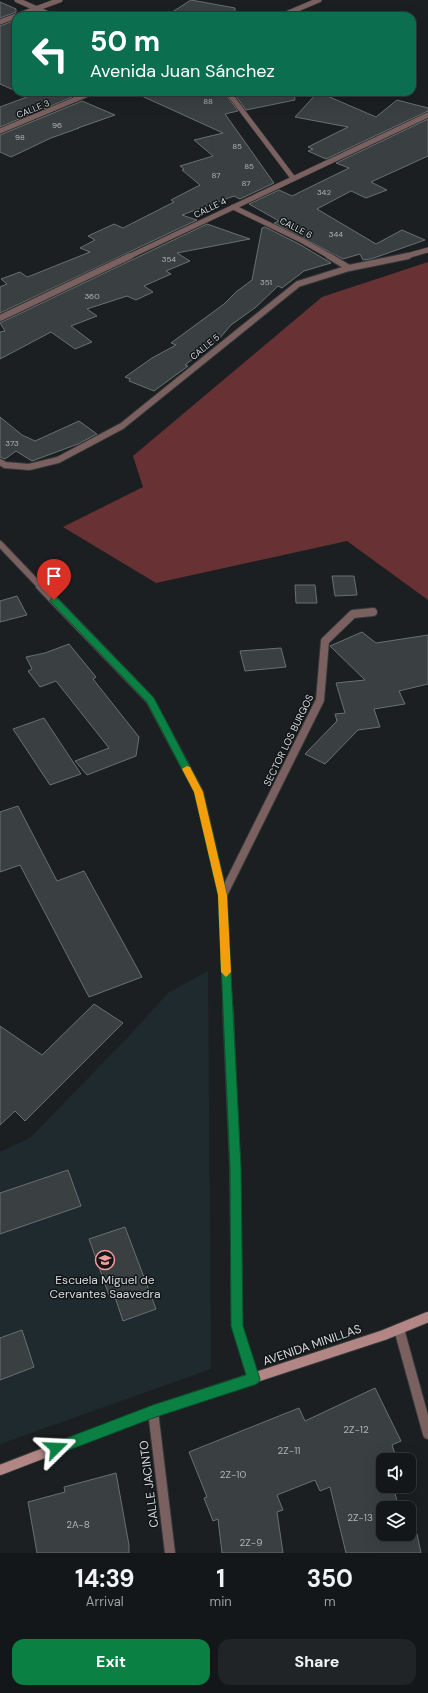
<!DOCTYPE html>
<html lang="en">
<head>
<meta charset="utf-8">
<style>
  :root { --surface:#141719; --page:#212426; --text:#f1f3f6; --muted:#9d9fa2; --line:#333638; --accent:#0b8043 }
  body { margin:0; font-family:"DM Sans",sans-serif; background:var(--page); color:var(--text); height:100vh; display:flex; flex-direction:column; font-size:15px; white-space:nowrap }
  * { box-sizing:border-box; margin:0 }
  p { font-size:13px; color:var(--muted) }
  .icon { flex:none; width:22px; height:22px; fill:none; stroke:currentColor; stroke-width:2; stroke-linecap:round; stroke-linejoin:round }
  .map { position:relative; height:1553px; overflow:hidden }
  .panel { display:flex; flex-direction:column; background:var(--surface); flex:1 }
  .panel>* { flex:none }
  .top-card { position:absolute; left:12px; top:12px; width:404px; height:84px; border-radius:12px; box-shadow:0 4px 16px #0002,0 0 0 1px var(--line); background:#0b6e4f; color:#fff; overflow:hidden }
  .tools { position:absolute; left:376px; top:1453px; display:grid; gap:8px }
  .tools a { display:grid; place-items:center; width:40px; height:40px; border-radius:8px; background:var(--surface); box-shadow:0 4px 16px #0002,0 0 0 1px var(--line); font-size:20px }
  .pin { position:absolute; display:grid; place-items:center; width:34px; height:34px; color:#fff; margin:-41px -17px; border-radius:50% 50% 50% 0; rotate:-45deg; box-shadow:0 0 4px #0007 }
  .pin .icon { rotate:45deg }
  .me { position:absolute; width:44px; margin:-22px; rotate:69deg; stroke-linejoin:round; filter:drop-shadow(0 0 3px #0008) }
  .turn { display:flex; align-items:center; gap:14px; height:84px; padding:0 12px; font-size:18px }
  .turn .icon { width:52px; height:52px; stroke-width:2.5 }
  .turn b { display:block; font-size:28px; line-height:34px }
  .eta { display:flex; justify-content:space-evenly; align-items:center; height:68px; text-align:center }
  .eta b { font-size:24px; font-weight:700; line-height:28px }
  .primary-button { display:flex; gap:8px; margin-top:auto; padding:8px 12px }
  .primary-button a { flex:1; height:46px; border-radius:12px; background:var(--accent); color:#fff; font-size:16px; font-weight:700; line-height:46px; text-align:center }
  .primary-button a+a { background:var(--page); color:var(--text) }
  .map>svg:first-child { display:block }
  .built { fill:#1f2a2e }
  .forest { fill:#683234 }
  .building { fill:#3a3f41; stroke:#6a6f71 }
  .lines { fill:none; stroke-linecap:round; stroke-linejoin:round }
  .street-far3-casing { stroke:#35393b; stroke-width:6 }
  .street-far2-casing { stroke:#35393b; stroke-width:8 }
  .street-far1-casing { stroke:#35393b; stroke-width:10 }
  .street-casing { stroke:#35393b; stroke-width:12 }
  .secondary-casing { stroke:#35393b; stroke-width:12 }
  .street-far3 { stroke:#7b6060; stroke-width:5 }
  .street-far2 { stroke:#7b6060; stroke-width:6 }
  .street-far1 { stroke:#7b6060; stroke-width:8 }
  .street { stroke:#7b6060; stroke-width:10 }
  .secondary { stroke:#b18685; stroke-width:10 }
  .route { fill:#0b8043; stroke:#07532c }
  .slow { fill:#f59e0b }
  .labels { text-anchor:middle; stroke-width:3; stroke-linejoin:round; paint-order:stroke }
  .number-label { font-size:8px; fill:#b0b3b4 }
  .far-street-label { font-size:9px; fill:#d7dadb; stroke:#121618 }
  .street-label { font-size:10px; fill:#d7dadb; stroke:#121618 }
  .near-number-label { font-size:10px; fill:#b0b3b4 }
  .near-poi-label { font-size:12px; fill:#d7dadb; stroke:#121618 }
  .near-street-label { font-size:12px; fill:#d7dadb; stroke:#121618 }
</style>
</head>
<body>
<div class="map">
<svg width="428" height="1553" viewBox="0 0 428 1553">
  <rect width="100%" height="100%" fill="#1b1f21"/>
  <polygon class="built" points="208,971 211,1369 0,1444 0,1152 31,1137 129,1036 168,993"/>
  <polygon class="forest" points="428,262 428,600 347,541 156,583 63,527 143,487 133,456 322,297"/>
  <g class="building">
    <polygon points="191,0 235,8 235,16 166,16"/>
    <polygon points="0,2 16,9 16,12 0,18"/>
    <polygon points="16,20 16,91 0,84 0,26"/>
    <polygon points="40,92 62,92 72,97 0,127 0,107"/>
    <polygon points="133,92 224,92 238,111 225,114 274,183 240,199 234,196 182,215 197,220 0,313 0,287 7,284 1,279 20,272 27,277 30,276 90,252 80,248 95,240 88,236 114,224 123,228 174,202 171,200 200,185 182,170 184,169 180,166 213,156 194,140 223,133"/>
    <polygon points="233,92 294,92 295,100 246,110"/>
    <polygon points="318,92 376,117 397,100 428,108 428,111 326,159 308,151 313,149 308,147 348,127 295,117"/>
    <polygon points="82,101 115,115 78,128 79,128 51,138 11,157 0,152 0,135"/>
    <polygon points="428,119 428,156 371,182 387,190 366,198 351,191 317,209 376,244 402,230 425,240 371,259 363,260 360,254 343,259 274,223 279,221 249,204 279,190 292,196 349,168 336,163"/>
    <polygon points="207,224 250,239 177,253 190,261 166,271 171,274 144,286 153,292 136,300 127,296 87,309 97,316 71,326 92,342 75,349 51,332 0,359 0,332 5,331 0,323"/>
    <polygon points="265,227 299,244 331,263 304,271 282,288 278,286 256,307 231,325 219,339 185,365 188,366 154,391 129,381 130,379 125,377 152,358 176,345 171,343 224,304 236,292 252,280 262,228"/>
    <polygon points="0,417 22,435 35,441 79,421 97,434 78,444 32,461 16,451 5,459 0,457"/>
    <polygon points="332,576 354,576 357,595 335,596"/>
    <polygon points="295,585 315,585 317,603 296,603"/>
    <polygon points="17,596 27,615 0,622 0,601"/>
    <polygon points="362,632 376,643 428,635 428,684 399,691 405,704 374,709 380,727 358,730 325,764 305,754 337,721 335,714 345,713 336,683 365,680 330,646"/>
    <polygon points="69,644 96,677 93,679 139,737 136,756 87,775 75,761 109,748 56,681 40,687 28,671 32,669 26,657 45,653"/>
    <polygon points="281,648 286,667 245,671 240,651"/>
    <polygon points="44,718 81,774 50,785 13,729"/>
    <polygon points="18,806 57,881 84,871 142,977 89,997 20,865 0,872 0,812"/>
    <polygon points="94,1004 123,1023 25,1121 15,1111 0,1125 0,1026 42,1055"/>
    <polygon points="68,1170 81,1206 0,1234 0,1193"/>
    <polygon points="125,1227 156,1309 123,1321 114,1294 109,1295 89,1239"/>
    <polygon points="22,1330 34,1367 0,1380 0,1338"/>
    <polygon points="375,1388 401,1441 392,1445 397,1460 383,1460 383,1486 393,1486 399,1508 383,1508 383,1534 417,1534 421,1553 346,1553 330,1487 320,1491 315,1480 277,1495 283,1510 277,1512 283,1553 222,1553 218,1519 213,1521 204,1498 207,1497 189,1452 299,1408 305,1421"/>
    <polygon points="116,1473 129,1545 129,1553 37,1553 28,1502 65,1492 64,1487"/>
  </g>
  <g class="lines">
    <g class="street-far3-casing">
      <g id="street-far3">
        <polyline points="17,0 53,16"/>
        <polyline points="281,16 319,0"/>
        <polyline points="0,22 60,0"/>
        <polyline points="228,92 293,178"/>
        <polyline points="0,131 93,92"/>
        <polyline points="233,207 301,240 331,257"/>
        <polyline points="128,257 428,115"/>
        <polyline points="403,257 428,250"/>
      </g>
    </g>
    <g class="street-far2-casing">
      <g id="street-far2">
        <polyline points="329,256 349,268"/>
        <polyline points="0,318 130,256"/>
        <polyline points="0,462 5,465 29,467 58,460 122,426 298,284 349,268 408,256"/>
        <polyline points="0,544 41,587"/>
      </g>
    </g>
    <g class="street-far1-casing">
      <g id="street-far1">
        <polyline points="40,586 150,700 199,792 223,895 228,1010"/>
        <polyline points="223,895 320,700 325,641 353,614 373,612"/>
      </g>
    </g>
    <g class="street-casing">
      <g id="street">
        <polyline points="228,1009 235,1167 237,1326 254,1379"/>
        <polyline points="399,1329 428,1434"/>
        <polyline points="153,1411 170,1553"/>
      </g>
    </g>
    <g class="secondary-casing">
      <polyline id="secondary" points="0,1470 153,1411 384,1335 428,1317"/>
    </g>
    <use href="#street-far3" class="street-far3"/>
    <use href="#street-far2" class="street-far2"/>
    <use href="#street-far1" class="street-far1"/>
    <use href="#street" class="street"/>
    <use href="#secondary" class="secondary"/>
  </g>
  <polygon class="route" points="54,597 57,598 154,698 203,792 227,895 241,1167 243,1326 260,1379 258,1383 254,1385 153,1418 56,1455 51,1453 49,1448 51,1444 153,1405 246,1375 231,1326 230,1167 218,895 194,792 147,702 51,602 50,600"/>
  <polygon class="slow" points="187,766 190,767 203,792 227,895 231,972 226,977 221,972 218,895 194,792 182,769"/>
  <defs>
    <g id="school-ring" transform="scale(1)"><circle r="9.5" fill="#121618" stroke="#f59b9b" stroke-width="1.5"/><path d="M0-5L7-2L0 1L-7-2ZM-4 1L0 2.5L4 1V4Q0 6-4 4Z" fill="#f59b9b"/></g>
  </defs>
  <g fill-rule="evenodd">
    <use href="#school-ring" x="105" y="1260"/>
  </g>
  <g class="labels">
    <g class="number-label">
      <text x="208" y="104">88</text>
      <text x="57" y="128">96</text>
      <text x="20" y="140">98</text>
      <text x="237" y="149">85</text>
      <text x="249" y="169">85</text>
      <text x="216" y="178">87</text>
      <text x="246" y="186">87</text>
      <text x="324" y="195">342</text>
      <text x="336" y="237">344</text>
      <text x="169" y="262">354</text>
      <text x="266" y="285">351</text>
      <text x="92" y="299">360</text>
      <text x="12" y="446">373</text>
    </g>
    <g class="far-street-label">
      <text transform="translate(33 109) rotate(-22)" y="3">CALLE 3</text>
      <text transform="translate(210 208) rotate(-26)" y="3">CALLE 4</text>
      <text transform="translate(296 228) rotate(27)" y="3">CALLE 6</text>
      <text transform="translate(205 347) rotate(-39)" y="3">CALLE 5</text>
    </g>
    <g class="street-label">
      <text transform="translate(288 740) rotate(-64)" y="4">SECTOR LOS BURGOS</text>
    </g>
    <g class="near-number-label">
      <text x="356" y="1433">2Z-12</text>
      <text x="289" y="1454">2Z-11</text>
      <text x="233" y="1478">2Z-10</text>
      <text x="360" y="1521">2Z-13</text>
      <text x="78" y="1528">2A-8</text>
      <text x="251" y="1546">2Z-9</text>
    </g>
    <g class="near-poi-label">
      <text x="105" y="1284">Escuela Miguel de<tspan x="105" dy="14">Cervantes Saavedra</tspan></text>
    </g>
    <g class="near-street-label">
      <text transform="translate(312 1345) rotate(-19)" y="4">AVENIDA MINILLAS</text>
      <text transform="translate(149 1484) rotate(-97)" y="4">CALLE JACINTO</text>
    </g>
  </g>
</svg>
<div class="tools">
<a><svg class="icon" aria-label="sound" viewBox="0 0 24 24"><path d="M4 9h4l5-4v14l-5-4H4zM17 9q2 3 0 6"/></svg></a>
<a><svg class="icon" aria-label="layers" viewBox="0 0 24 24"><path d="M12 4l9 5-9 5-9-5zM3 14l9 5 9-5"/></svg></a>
</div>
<div class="pin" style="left:54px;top:600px;background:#d93025"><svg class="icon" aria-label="arrive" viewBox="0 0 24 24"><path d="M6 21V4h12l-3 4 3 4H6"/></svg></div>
<svg class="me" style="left:56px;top:1448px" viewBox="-20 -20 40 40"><path d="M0-17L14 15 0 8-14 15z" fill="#0b8043" stroke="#fff" stroke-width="4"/></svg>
<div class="top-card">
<div class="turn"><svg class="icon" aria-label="left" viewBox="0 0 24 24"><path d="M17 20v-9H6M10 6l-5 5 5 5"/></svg><div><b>50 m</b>Avenida Juan Sánchez</div></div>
</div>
</div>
<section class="panel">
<div class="eta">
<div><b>14:39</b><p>Arrival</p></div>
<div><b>1</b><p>min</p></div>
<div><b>350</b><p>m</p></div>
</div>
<div class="primary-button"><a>Exit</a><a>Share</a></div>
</section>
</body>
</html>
